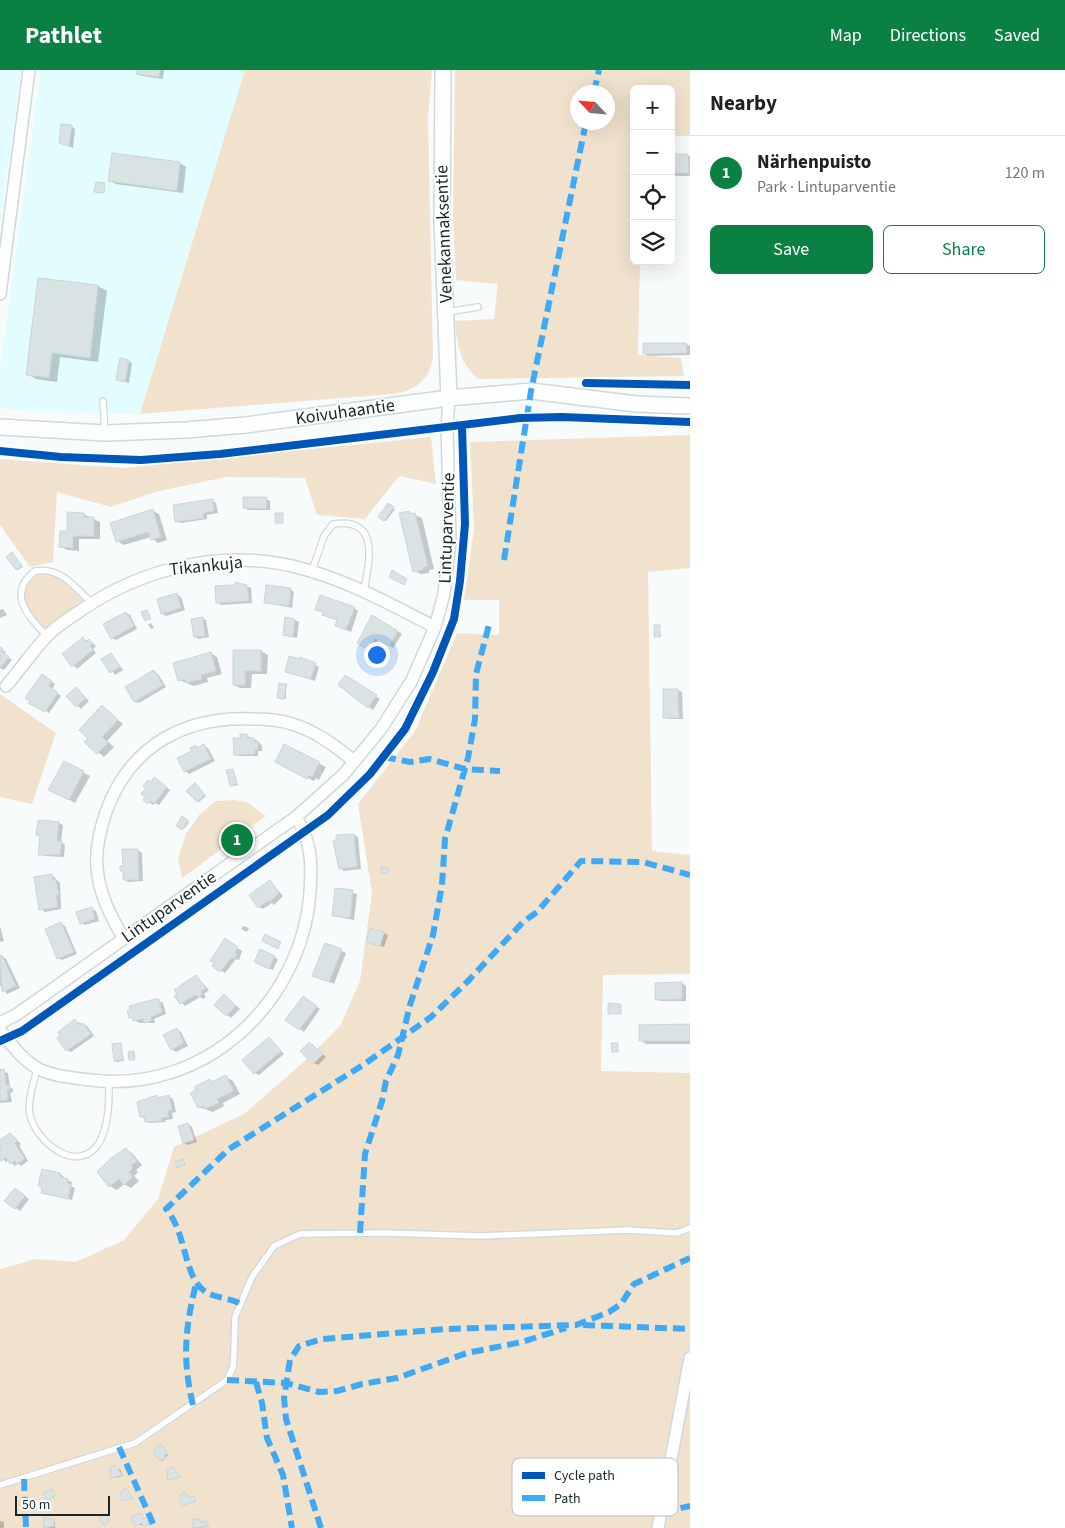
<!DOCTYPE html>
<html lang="en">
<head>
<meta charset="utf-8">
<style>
  :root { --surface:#fff; --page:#f2f2f2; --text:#202124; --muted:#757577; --line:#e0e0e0; --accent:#0b8043 }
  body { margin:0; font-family:"Source Sans 3",sans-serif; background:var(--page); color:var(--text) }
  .controls { position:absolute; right:15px; top:15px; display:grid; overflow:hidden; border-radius:8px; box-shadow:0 5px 20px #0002 }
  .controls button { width:45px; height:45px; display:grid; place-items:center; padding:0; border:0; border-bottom:1px solid var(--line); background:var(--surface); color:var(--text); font:25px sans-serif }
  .compass { position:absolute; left:570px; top:15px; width:45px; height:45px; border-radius:50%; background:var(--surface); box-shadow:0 5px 20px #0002; rotate:296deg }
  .scale { position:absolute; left:15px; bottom:12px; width:95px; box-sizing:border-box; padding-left:5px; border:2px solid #182829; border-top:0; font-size:14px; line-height:18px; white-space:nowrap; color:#182829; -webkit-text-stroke:4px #fff; paint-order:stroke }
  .you { position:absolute; left:376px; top:584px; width:18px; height:18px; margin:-12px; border:4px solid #fff; border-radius:50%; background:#1a73e8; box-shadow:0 0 0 8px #1a73e833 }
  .badge { display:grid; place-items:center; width:32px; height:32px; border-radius:50%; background:var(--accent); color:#fff; font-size:16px; font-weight:700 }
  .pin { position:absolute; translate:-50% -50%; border:2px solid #fff; box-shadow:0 1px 5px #0006 }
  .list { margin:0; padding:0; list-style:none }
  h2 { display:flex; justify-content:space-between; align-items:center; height:65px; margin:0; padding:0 20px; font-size:21px }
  h2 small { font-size:16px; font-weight:400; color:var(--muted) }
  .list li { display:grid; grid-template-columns:32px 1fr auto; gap:15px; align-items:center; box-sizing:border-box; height:75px; padding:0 20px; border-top:1px solid var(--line) }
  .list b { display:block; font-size:19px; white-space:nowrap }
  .list p { margin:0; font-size:16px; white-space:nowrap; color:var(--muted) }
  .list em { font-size:16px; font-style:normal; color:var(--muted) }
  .actions { display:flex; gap:10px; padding:15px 20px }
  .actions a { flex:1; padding:11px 0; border:1px solid var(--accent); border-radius:8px; text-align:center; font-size:18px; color:var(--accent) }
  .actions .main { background:var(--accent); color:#fff }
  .icon { flex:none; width:28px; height:28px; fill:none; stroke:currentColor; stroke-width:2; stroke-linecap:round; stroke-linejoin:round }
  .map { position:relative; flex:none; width:690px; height:1458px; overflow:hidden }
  header { display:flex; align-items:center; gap:30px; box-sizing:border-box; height:70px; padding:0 25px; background:var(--accent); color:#fff }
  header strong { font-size:24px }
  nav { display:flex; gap:28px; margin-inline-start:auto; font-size:18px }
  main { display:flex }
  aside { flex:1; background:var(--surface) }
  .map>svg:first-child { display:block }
  .built { fill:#e3fcfd }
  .green { fill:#f1e2ce; fill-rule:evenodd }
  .shadow { fill:#0003 }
  .building { fill:#d9e3e3; stroke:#ccd6d6 }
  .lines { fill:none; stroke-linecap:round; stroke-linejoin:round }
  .lane-casing { stroke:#ced9d9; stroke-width:8 }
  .street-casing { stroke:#ced9d9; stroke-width:14 }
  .secondary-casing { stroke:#ced9d9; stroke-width:18 }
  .lane { stroke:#fefefe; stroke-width:5.5 }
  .street { stroke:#fefefe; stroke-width:11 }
  .secondary { stroke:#fefefe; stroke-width:15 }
  .quiet { stroke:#3fa9f5; stroke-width:6; stroke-dasharray:12 6; stroke-linecap:butt }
  .cycleway-casing { stroke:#fff; stroke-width:11 }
  .cycleway { stroke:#0057b8; stroke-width:8 }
  .labels { text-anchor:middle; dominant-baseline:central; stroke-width:4; stroke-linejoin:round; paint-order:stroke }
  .street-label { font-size:18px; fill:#182829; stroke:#fff }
  .key { fill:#fff; stroke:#babebf; stroke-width:1 }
  .key-label { font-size:14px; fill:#182829 }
</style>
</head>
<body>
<header>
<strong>Pathlet</strong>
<nav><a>Map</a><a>Directions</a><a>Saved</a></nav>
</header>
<main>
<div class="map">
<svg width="690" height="1458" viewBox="0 0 690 1458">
  <rect width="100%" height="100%" fill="#f7fbfb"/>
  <path class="built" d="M0 0H21L0 153Z
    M41 0H245L140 344 6 340 0 336V300Z"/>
  <path class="green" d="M245 0H432L428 48 433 287C429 311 417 319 394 324L140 344Z
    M455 0H690V66H671V19H634V191H640L638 285 681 288 684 306 478 309C460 293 457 275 455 251L494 249 498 214 456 210 453 148ZM578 22H608V52H578Z
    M690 365V498L648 502 652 781 690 785V904L603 905 601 1001 690 1003V1458H0V1199L35 1189 76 1192 124 1170 158 1129 174 1077 244 1044 307 989 340 956 360 911 372 823 358 734 415 661 457 563 499 565V530H464L474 458 470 372Z
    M431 367 436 414 399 406 365 449 317 445 305 408 226 407 155 422 111 437 57 422 53 492 30 497 0 455V389L123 398Z
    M36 502H55L80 524 86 532 46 561C25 539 13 529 36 502Z
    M0 624 56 663 32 734 0 727Z
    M234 730 247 732 266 746 182 808 178 788 186 764 199 745 216 731Z"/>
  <path class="shadow" d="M138 0H164L163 9 142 6 137 4Z
    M71 56 75 59 73 78 60 73Z
    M113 84 180 93 186 97 183 123 116 114 110 111Z
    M671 85 690 86V106H671Z
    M39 209 98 216 107 221 98 292 60 287 57 312 36 309 27 304Z
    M686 274 690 276V285L648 286 644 283Z
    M128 291 132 293 129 313 117 309Z
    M266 429 270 431V440H248L244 437Z
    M212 430 216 433 218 443 207 445V449L181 453 177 451Z
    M388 434 395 439 386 451 380 446Z
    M153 441 159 444 167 470 158 473 151 467 124 475 117 471Z
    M409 442 422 448 434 499 429 500V503L421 504 414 501Z
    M83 444 100 452V469H79V481L67 480 60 476 68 463Z
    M12 483 23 497 18 500 7 487Z
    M247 516 251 518 252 533 221 535 217 532Z
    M290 519 294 522 292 538 265 532Z
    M177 525 181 527 185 540 166 546 162 544Z
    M354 538 358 541 351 562 337 556Z
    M3 539 7 545 0 548V540Z
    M126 543 130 545 137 559 116 570 112 568Z
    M373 547 402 564 393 578 379 569 372 581 359 573Z
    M202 548 206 550 209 567 199 569 195 567Z
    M295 550 299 552 297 568 284 565Z
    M151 553 154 558 151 559 148 554Z
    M659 556 661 567H657L655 566Z
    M83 569 93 573 96 576 93 579 96 583 77 599 64 584Z
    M0 579 6 582 4 584 12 590 4 600 0 598Z
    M234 581H261L268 585 267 604H252L251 618H240L234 615Z
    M211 583 217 587 222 604 207 608 208 612 194 616 179 610Z
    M111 584 123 600 115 605 103 589Z
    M315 595 319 597 315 611 286 601Z
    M154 602 158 604 166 617 139 633 134 631Z
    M345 607 380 629 373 640 340 615Z
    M46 608 55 614 52 619 61 626 49 643 40 637 39 639 35 636 27 628Z
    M286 615V629L279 628Z
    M76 619 89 631 81 639 68 626Z
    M664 620H678L682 622 683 649H669L665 647Z
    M102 637 123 654 107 671 114 677 104 687 86 672Z
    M247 666 258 671 262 676V681H258V686H239L235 684V669Z
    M204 676 208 678 215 691 189 704 185 701 193 681 192 678Z
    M284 676 326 697 319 710 316 708 314 711 276 691Z
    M64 692 90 706 75 733 50 719Z
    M233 700 238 715 233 716H231Z
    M155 709 170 720 159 735 155 733 153 735 145 729 148 718 145 716Z
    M196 716 206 726 199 732 198 731Z
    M183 748 189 752 184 759 178 756Z
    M39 752 59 753 63 755 61 772 65 775 64 787 44 786 40 784 42 767 37 765Z
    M354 765 358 767 361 799 344 801 340 798 335 772Z
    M138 780 142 783 143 811 128 812 124 809V802L121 800Z
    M52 805 60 813 61 839 45 842 41 839Z
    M270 811 283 826 274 835 272 833 263 839 259 837Z
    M336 819 357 824 354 850 333 846Z
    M92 839 96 841 99 851 85 855 81 853Z
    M61 854 65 856 77 884 62 890 58 888Z
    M0 856 4 871 0 872Z
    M243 856 249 858 247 862 241 859Z
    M384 863 388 865 384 877 371 873Z
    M225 870 242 881 239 890 236 889 225 903 214 896Z
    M326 874 346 883 334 914 318 907Z
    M2 886 6 889 20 918 7 924 0 915V887Z
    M274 887 278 889 273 900 259 894Z
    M196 906 209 920 204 924 206 927 203 929 200 927 185 936 176 926Z
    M682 913 686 916V931H661L656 929Z
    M225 926 240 939 231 948 216 935Z
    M307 930 320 939 304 962 287 950Z
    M159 931 163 933 166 944 154 949 155 953H139L130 947Z
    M75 951 87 956 94 966 71 982 67 980Z
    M690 956V974H646L640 970Z
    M177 960 181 962 188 976 176 982 172 979Z
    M269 969 284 984 259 1005 255 1003Z
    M310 973 326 987 318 995 314 993Z
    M121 975 124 991 117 992 115 991Z
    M0 1001 8 1003 10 1017 13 1019V1022L10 1023 12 1032 0 1033Z
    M226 1007 233 1011 240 1024 223 1033 224 1036 213 1042 199 1037 210 1010 214 1013Z
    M157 1027 160 1028 169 1027 173 1029 176 1042 172 1043 173 1049 165 1050 166 1052 150 1053 141 1046Z
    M188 1054 192 1057 197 1072 188 1075 184 1073Z
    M14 1067 21 1074 19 1075 28 1091 21 1096 18 1094 15 1096 9 1090 6 1092 0 1086V1071Z
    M126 1080 132 1083 142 1095 136 1100 138 1102 134 1106 139 1111 131 1118 124 1114 117 1120 110 1116 98 1102Z
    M60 1104 64 1107V1109L72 1112 71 1116 75 1118 72 1130 42 1123 43 1118 39 1116Z
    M19 1121 29 1129 20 1141 6 1131Z
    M161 1376 168 1385 162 1391 160 1390Z
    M117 1399H120L123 1406 114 1408 113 1407Z
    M141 1445 144 1450H148L150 1455H136Z
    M44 1449 55 1451V1458H45Z
    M0 1451 4 1452V1458H0Z
    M194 1451 206 1452 209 1457 195 1458Z"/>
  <path class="building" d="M137 0H160L159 7 136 4Z
    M61 54 72 55 69 76 59 73Z
    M112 83 180 92 177 121 108 111Z
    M671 84H688L689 103H671Z
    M96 112 105 113 104 123 94 122Z
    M38 208 98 215 90 288 52 283 49 308 26 305Z
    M643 273H686L687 283 643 284Z
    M120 288 129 290 125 312 116 310Z
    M243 427H267L266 439 243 438Z
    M213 429 214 441 203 443 204 448 175 452 173 435Z
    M388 433 394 437 384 451 378 447Z
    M153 439 161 467 151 470 148 462 116 472 110 453Z
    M409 441 410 444 415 443 428 496 423 497V500L413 502 399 443Z
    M67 442 84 443V447H94V466H73V478L59 477 60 461H67Z
    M275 443H283V453H275Z
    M12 482 22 496 16 500 6 487Z
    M392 500 407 509 404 515 389 507Z
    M235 512 247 515 249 531 216 533 215 516 235 515Z
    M266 515 291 518 289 536 264 533Z
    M177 523 181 538 161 544 157 529Z
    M320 525 355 537 346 560 335 556 337 550 322 545 323 542 315 540Z
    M147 540 151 549 145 551 141 542Z
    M126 542 134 556 111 569 103 554Z
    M372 545 398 561 389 576 375 568 368 580 357 573Z
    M203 547 205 566 194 567 191 549Z
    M285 547 295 549 293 567 283 565Z
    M654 555H660V567H654Z
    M83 567 86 572 89 569 93 574 90 576 93 580 72 597 62 584Z
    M0 577 3 579 1 581 9 587 0 598Z
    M233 580H261V601H245V615H233Z
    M211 582 216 601 201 605 202 609 186 613 185 609 178 611 173 593Z
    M111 583 120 597 110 603 101 589Z
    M289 586 300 589V587L316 593 311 609 285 602Z
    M154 600 163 615 134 632 125 617Z
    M42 604 52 611 49 616 58 623 45 642 28 633 30 631 25 628Z
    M345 605 377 625 368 638 338 615Z
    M279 613 287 614 284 629 277 628Z
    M76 617 86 628 76 637 66 626Z
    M663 619H678L679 648H663Z
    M102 635 118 650 102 667 108 673 97 684 84 672 88 669 79 660Z
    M240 664H247V668H254L255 672H258V680H255V684L234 685 233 668H240Z
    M204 674 211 689 184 702 177 688 192 681 190 678 196 675 197 678Z
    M284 674 320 692 312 707 309 706 307 709 275 692Z
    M64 691 84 701 69 730 48 720Z
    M233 699 237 714 230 716 226 700Z
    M154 707 167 717 154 734 150 731 148 734 143 730 145 727 141 724 146 718 143 716 148 710 151 712Z
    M195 713 205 725 197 732 186 721Z
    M182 746 188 750 182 760 176 756Z
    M42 750 59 752 57 771H62L60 785H38L40 766 36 765 38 751Z
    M354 764 357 797 339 799 333 771H336V765Z
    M122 779H138L139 810H123V801H120V796H123Z
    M381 797H388V803H381Z
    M52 804 53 810H56L59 825H56L58 837 39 840 34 807Z
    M270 810 279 823 269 833 268 831 258 838 249 825Z
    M335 818 353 820 350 848 332 846Z
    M92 837 95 849 80 854 76 842Z
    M61 852 74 882 57 889 45 859Z
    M370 858 384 862 380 876 366 872Z
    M265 864 281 872 278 879 262 871Z
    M225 868 238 877 235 883 238 884 234 889 232 887 220 902 212 896 214 893 210 891Z
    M325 873 342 879 329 912 312 906Z
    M260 879 275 886 269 899 254 892Z
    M2 885 16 916 2 922 0 886Z
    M196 905 206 918 201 921 203 924 198 927 196 925 180 934 174 926 177 924 174 920Z
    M682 912V929L655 930V913Z
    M224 924 236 936 226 946 214 935Z
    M303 926 317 936 299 960 285 950Z
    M155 929H159L162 942 151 947V951L144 953 143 949 133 951 132 947 129 948 127 941 130 940 129 936Z
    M608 933 621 934V944H608Z
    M75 949 79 955 83 953 91 964 66 981 57 968 60 966 58 962Z
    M690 954V971H639V955Z
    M177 958 184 973 171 980 163 965Z
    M269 967 281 981 254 1004 242 990Z
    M309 972 323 984 313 994 300 981Z
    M121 973 123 990 114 991 112 974Z
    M611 973H618V982H612Z
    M134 981 135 990H129L128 982Z
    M4 999 6 1015H9L10 1020 7 1021 8 1030 0 1031V1000Z
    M226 1005 234 1021 217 1029 219 1033 205 1039 203 1036 198 1038 190 1023 196 1020 194 1017 210 1009 212 1012Z
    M157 1025V1028L169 1025 172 1040 168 1041 169 1047 162 1048V1051L145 1052 144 1046 140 1047 137 1032Z
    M188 1053 194 1070 183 1073 178 1056Z
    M10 1063 18 1071 15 1073 25 1089 16 1094 15 1091 10 1094 6 1087 1 1091 0 1088V1070Z
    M126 1078 137 1091 131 1096 133 1098 129 1102 133 1107 124 1115 119 1109 109 1117 97 1102 111 1088Z
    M183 1089 185 1095 177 1098 175 1092Z
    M42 1099 60 1103V1107L68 1109 67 1113 71 1114 68 1129 41 1123 42 1117 38 1116Z
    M15 1118 25 1126 15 1139 4 1131Z
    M161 1374 168 1384 164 1385 166 1388 159 1391 154 1381 155 1378Z
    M115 1395 122 1405 111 1408 110 1398Z
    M173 1397 180 1407 168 1410 166 1400Z
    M126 1418 133 1428 122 1431 119 1425 122 1424 121 1421Z
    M52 1419 55 1426 47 1430 43 1423Z
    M185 1422 190 1428 194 1426 196 1431 182 1436 179 1425Z
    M106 1443 110 1451 103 1455 99 1447Z
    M141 1443 143 1449 147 1447 149 1454 143 1456 142 1453 135 1456 131 1447Z
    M43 1447 54 1449V1456L44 1458Z
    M198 1448 202 1453 206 1451 208 1456 193 1458 192 1450Z"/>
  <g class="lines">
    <defs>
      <path id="lane" d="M447 242 478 237
        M103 331 105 363
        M312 501 324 466 333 454C381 447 369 492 364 521
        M47 566C28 546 6 524 35 501 62 497 74 517 92 533
        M37 999C34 1013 27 1030 30 1045 36 1072 78 1106 99 1073 109 1056 109 1032 109 1012
        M0 1415 135 1373 227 1310 233 1297 234 1284 235 1247 252 1207 274 1176 300 1164 385 1163 481 1166 628 1160 677 1163 690 1158"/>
      <path id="street" d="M0 224 29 0
        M6 616C20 600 32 582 47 566 56 556 69 549 80 541 145 496 230 477 307 500 353 513 393 536 435 557
        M124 869C111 847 99 824 97 798 95 779 100 760 106 742 130 675 186 645 255 649 267 649 280 650 292 654 316 661 335 676 354 691
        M0 953 16 945 296 747 343 705 381 659 412 610 435 557 444 524 450 472 447 357 449 328
        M0 960C32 1002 39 1004 91 1010 204 1024 301 934 310 823 312 794 312 772 296 747
        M658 1458 690 1288"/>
      <path id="secondary" d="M443 0 442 152 449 328
        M0 357 105 363 186 360 246 355 449 328 531 321 636 334 690 336"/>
    </defs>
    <use href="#lane" class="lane-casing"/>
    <use href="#street" class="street-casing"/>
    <use href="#secondary" class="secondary-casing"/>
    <use href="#lane" class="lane"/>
    <use href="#street" class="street"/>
    <use href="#secondary" class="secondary"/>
    <path class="quiet" d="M594 22 599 0
      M504 490 531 321 586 52
      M384 687 410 692 429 689 465 699 500 701
      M360 1163 365 1084 382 1031 386 1011 398 985 410 935 433 865 442 815 445 769 468 688 475 649 476 604 490 551
      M239 1233C229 1228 216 1228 206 1222 183 1208 187 1162 166 1139L229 1079 363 995 431 947 469 910 523 852 537 842 581 791 643 792 690 805
      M583 1255 690 1259
      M227 1310 286 1313 319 1322 337 1321 362 1314 397 1308 467 1283 522 1272 566 1258
      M256 1312 262 1333 267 1368 283 1405 292 1458
      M193 1335C182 1290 185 1258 196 1214
      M119 1377 155 1458
      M24 1409 26 1458
      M663 1442 690 1436
      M321 1458 286 1349 284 1328 290 1290 299 1276 322 1269 446 1259 576 1255 609 1242 621 1234 634 1214 690 1188"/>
    <defs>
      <path id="cycleway" d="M586 313 690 315
        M0 381 61 387 141 390 220 384 520 348 562 347 690 352
        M0 971 22 961 328 745 370 704 405 659 433 602 454 549 460 511 465 454 462 356"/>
    </defs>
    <use href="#cycleway" class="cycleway-casing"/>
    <use href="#cycleway" class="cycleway"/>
  </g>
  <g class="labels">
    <g class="street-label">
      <text transform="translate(444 164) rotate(-92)">Venekannaksentie</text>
      <text transform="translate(345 342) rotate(-8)">Koivuhaantie</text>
      <text transform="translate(447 458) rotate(-88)">Lintuparventie</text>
      <text transform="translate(206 496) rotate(-6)">Tikankuja</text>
      <text transform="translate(169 837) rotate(-35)">Lintuparventie</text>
    </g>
  </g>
  <rect x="512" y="1388" width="166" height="58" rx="8" class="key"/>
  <rect x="522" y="1402" width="23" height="7" fill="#0057b8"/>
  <rect x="522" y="1425" width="23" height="6" fill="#3fa9f5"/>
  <g class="key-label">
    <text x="554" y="1410">Cycle path</text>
    <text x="554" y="1433">Path</text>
  </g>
</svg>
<div class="controls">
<button>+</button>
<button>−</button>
<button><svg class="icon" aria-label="locate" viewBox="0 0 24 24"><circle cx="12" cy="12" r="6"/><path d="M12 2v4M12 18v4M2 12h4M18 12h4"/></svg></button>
<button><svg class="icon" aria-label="layers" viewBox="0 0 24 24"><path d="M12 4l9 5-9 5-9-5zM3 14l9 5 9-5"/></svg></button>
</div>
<svg class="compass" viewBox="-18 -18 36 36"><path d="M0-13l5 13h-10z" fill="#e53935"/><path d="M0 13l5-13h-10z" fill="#757577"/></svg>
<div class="scale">50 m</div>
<div class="you"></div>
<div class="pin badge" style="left:237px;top:770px">1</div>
</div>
<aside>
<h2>Nearby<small></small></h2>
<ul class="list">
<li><span class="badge">1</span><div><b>Närhenpuisto</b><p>Park · Lintuparventie</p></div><em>120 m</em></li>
</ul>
<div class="actions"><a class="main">Save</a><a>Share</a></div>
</aside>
</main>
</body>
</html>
